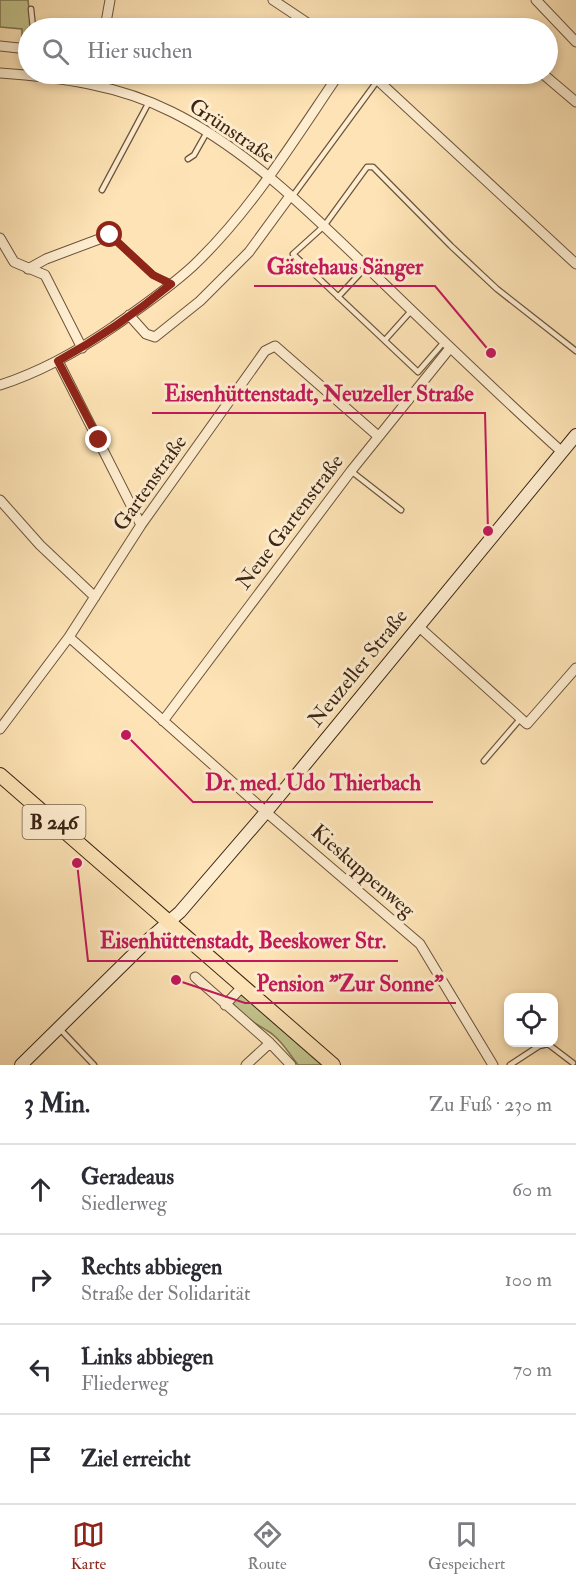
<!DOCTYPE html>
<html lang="de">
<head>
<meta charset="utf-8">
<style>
  :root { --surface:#fff; --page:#f7f7f7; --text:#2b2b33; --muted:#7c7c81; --line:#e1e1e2; --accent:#8f2418 }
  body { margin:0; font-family:"IM FELL Double Pica",serif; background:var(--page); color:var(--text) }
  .controls { position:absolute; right:18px; bottom:18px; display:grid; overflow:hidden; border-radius:12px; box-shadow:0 3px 9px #0003 }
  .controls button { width:54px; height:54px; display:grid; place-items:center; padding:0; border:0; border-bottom:2px solid var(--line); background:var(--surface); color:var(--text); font:30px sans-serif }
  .stop { position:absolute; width:18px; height:18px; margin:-14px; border:4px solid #8f2418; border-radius:50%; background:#fff }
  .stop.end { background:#8f2418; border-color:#fff; box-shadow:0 2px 6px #0008 }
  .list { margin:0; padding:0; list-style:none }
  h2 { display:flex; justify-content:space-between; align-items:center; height:78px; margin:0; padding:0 24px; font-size:26px }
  h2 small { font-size:20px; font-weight:400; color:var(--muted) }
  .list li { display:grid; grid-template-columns:39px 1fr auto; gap:18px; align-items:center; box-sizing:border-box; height:90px; padding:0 24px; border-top:2px solid var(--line) }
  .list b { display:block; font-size:22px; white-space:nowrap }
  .list p { margin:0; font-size:20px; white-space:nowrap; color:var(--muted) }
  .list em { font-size:20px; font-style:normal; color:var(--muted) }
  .icon { flex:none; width:33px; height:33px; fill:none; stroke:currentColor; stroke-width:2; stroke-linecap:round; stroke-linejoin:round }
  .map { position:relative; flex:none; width:576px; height:1065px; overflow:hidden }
  .search { position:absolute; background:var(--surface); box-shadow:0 3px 9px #0003; left:18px; right:18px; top:18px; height:66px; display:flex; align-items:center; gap:15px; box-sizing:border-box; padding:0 21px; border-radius:33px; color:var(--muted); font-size:22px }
  .sheet { height:438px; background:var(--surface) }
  nav { display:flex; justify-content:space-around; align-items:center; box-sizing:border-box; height:84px; border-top:2px solid var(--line); background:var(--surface); font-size:16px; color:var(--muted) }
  nav a { display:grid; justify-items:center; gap:3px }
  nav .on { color:var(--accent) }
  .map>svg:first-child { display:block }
  .green { fill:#c2c38c; stroke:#7e7450; stroke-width:1.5 }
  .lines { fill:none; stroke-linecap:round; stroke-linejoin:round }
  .lane-casing { stroke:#6c543d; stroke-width:7 }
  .street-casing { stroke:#6c543d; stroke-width:11 }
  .secondary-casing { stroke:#3b2515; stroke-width:14 }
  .primary-casing { stroke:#3b2515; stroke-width:16 }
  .lane { stroke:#feedcf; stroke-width:4.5 }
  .street { stroke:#feedcf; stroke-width:9 }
  .secondary { stroke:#feedcf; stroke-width:12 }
  .primary { stroke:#fde3b5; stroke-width:14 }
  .route { stroke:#8f2418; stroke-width:8 }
  .labels { text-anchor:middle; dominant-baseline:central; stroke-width:6; stroke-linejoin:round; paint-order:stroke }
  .shield { fill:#feedcf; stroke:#76614d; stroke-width:1.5 }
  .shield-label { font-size:20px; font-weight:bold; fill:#3b2515 }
  .street-label { font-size:21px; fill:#3b2515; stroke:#feedcf }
  .leader { fill:none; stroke:#c2185b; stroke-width:2 }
  .callout-dot { fill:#c2185b; stroke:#feedcf; stroke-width:2 }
  .callout-label { font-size:22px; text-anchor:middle; font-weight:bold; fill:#c2185b; stroke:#feedcf; stroke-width:6; stroke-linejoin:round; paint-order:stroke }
</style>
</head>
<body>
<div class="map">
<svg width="576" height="1065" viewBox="0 0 576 1065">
  <rect width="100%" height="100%" fill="#fde3b5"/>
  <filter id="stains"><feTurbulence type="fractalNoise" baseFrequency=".00333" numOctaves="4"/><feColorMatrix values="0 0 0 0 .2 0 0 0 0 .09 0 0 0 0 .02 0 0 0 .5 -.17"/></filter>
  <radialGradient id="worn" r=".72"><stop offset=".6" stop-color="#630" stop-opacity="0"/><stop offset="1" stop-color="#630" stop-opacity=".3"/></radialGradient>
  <path class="green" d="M0 0H28L31 28H28V44L22 43V29L0 27Z
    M239 995H242L322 1065H298C289 1053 279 1037 266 1030 254 1022 240 1016 232 1003Z"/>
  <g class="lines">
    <defs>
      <path id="lane" d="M31 9 33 28
        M188 159 194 155 207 132
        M102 190 149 102
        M292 197 378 80
        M110 235 153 275 171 283
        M338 297 366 267
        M385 340 411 311
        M444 342 418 372 293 254 324 226 367 167H373L451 246 497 289 576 351
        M351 471 401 510
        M484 761 521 718
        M60 1029 94 1065
        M510 1065 539 1046 548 1044 573 1063"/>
      <path id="street" d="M273 0 315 28
        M536 0 576 42
        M105 28 110 0
        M0 46 28 49
        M0 73C59 77 119 85 172 112 249 150 316 218 377 277 438 336 499 395 562 452
        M371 74 576 264
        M543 74 576 102
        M0 238 14 262 45 275 82 348
        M28 269 46 259 110 235
        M129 315 146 334 155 337 200 301 249 252 290 196
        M58 361 141 525
        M0 385C41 372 78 351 113 327 140 308 168 289 193 266 251 211 294 140 339 74
        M0 500 40 545 95 597
        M418 626 527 724 576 668
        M69 637 266 812 420 944 493 1065
        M163 721 351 471 450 348
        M0 729 69 637 141 525 265 351 275 346 378 436
        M195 977 270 1043 291 1065
        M225 1005 242 987
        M246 1065 270 1043"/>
      <path id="secondary" d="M21 1065 149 939 180 912 266 812 576 435"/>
      <path id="primary" d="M0 775 333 1065"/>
    </defs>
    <use href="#lane" class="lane-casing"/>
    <use href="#street" class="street-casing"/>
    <use href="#secondary" class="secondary-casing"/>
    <use href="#primary" class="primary-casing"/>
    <use href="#lane" class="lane"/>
    <use href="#street" class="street"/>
    <use href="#secondary" class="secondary"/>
    <use href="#primary" class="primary"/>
  </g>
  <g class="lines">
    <path class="route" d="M99 440 58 361C98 339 136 313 171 284L153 275 110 235"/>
  </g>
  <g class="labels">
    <rect class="shield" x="22.5" y="805" width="63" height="34" rx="4.5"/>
    <g class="shield-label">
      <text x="54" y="822">B 246</text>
    </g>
    <g class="street-label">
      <text transform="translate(232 131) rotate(34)">Grünstraße</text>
      <text transform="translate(150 483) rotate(-55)">Gartenstraße</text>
      <text transform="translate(290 522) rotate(-53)">Neue Gartenstraße</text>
      <text transform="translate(358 668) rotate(-51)">Neuzeller Straße</text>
      <text transform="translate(363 871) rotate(41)">Kieskuppenweg</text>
    </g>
  </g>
  <path class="leader" d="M491 353L435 286H254M488 531L485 413H152M126 735L193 802H433M77 863L88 961H398M176 980L245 1003H456"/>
  <g class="callout-dot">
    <circle cx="491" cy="353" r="6"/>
    <circle cx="488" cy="531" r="6"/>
    <circle cx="126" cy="735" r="6"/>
    <circle cx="77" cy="863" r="6"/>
    <circle cx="176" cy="980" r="6"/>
  </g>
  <g class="callout-label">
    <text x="345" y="274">Gästehaus Sänger</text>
    <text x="319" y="401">Eisenhüttenstadt, Neuzeller Straße</text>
    <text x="313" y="790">Dr. med. Udo Thierbach</text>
    <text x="243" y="948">Eisenhüttenstadt, Beeskower Str.</text>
    <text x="350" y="991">Pension "Zur Sonne"</text>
  </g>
  <rect width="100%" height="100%" filter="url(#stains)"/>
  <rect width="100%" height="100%" fill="url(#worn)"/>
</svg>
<div class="controls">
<button><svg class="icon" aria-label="locate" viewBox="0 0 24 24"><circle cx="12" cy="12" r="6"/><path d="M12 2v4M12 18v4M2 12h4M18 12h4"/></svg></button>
</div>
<div class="stop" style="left:110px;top:235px"></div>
<div class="stop end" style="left:99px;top:440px"></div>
<div class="search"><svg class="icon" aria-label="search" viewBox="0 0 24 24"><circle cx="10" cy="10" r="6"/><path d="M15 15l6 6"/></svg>Hier suchen</div>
</div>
<section class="sheet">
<h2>3 Min.<small>Zu Fuß · 230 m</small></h2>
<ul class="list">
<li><svg class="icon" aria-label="ahead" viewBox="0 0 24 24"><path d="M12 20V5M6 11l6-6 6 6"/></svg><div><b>Geradeaus</b><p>Siedlerweg</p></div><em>60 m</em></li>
<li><svg class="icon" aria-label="right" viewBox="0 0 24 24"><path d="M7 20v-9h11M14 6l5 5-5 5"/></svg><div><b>Rechts abbiegen</b><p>Straße der Solidarität</p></div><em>100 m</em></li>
<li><svg class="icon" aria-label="left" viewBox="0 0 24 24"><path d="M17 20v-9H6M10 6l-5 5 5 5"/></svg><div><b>Links abbiegen</b><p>Fliederweg</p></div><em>70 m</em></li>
<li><svg class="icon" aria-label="arrive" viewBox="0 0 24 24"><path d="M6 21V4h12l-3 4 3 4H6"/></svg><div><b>Ziel erreicht</b></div></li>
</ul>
</section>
<nav>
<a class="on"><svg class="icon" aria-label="map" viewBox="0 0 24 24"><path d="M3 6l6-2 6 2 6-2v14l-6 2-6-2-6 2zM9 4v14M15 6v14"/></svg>Karte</a>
<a><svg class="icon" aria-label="directions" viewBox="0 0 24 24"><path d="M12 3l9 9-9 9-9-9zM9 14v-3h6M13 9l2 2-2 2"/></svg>Route</a>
<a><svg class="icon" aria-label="saved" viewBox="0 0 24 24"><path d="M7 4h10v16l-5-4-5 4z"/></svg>Gespeichert</a>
</nav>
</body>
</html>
